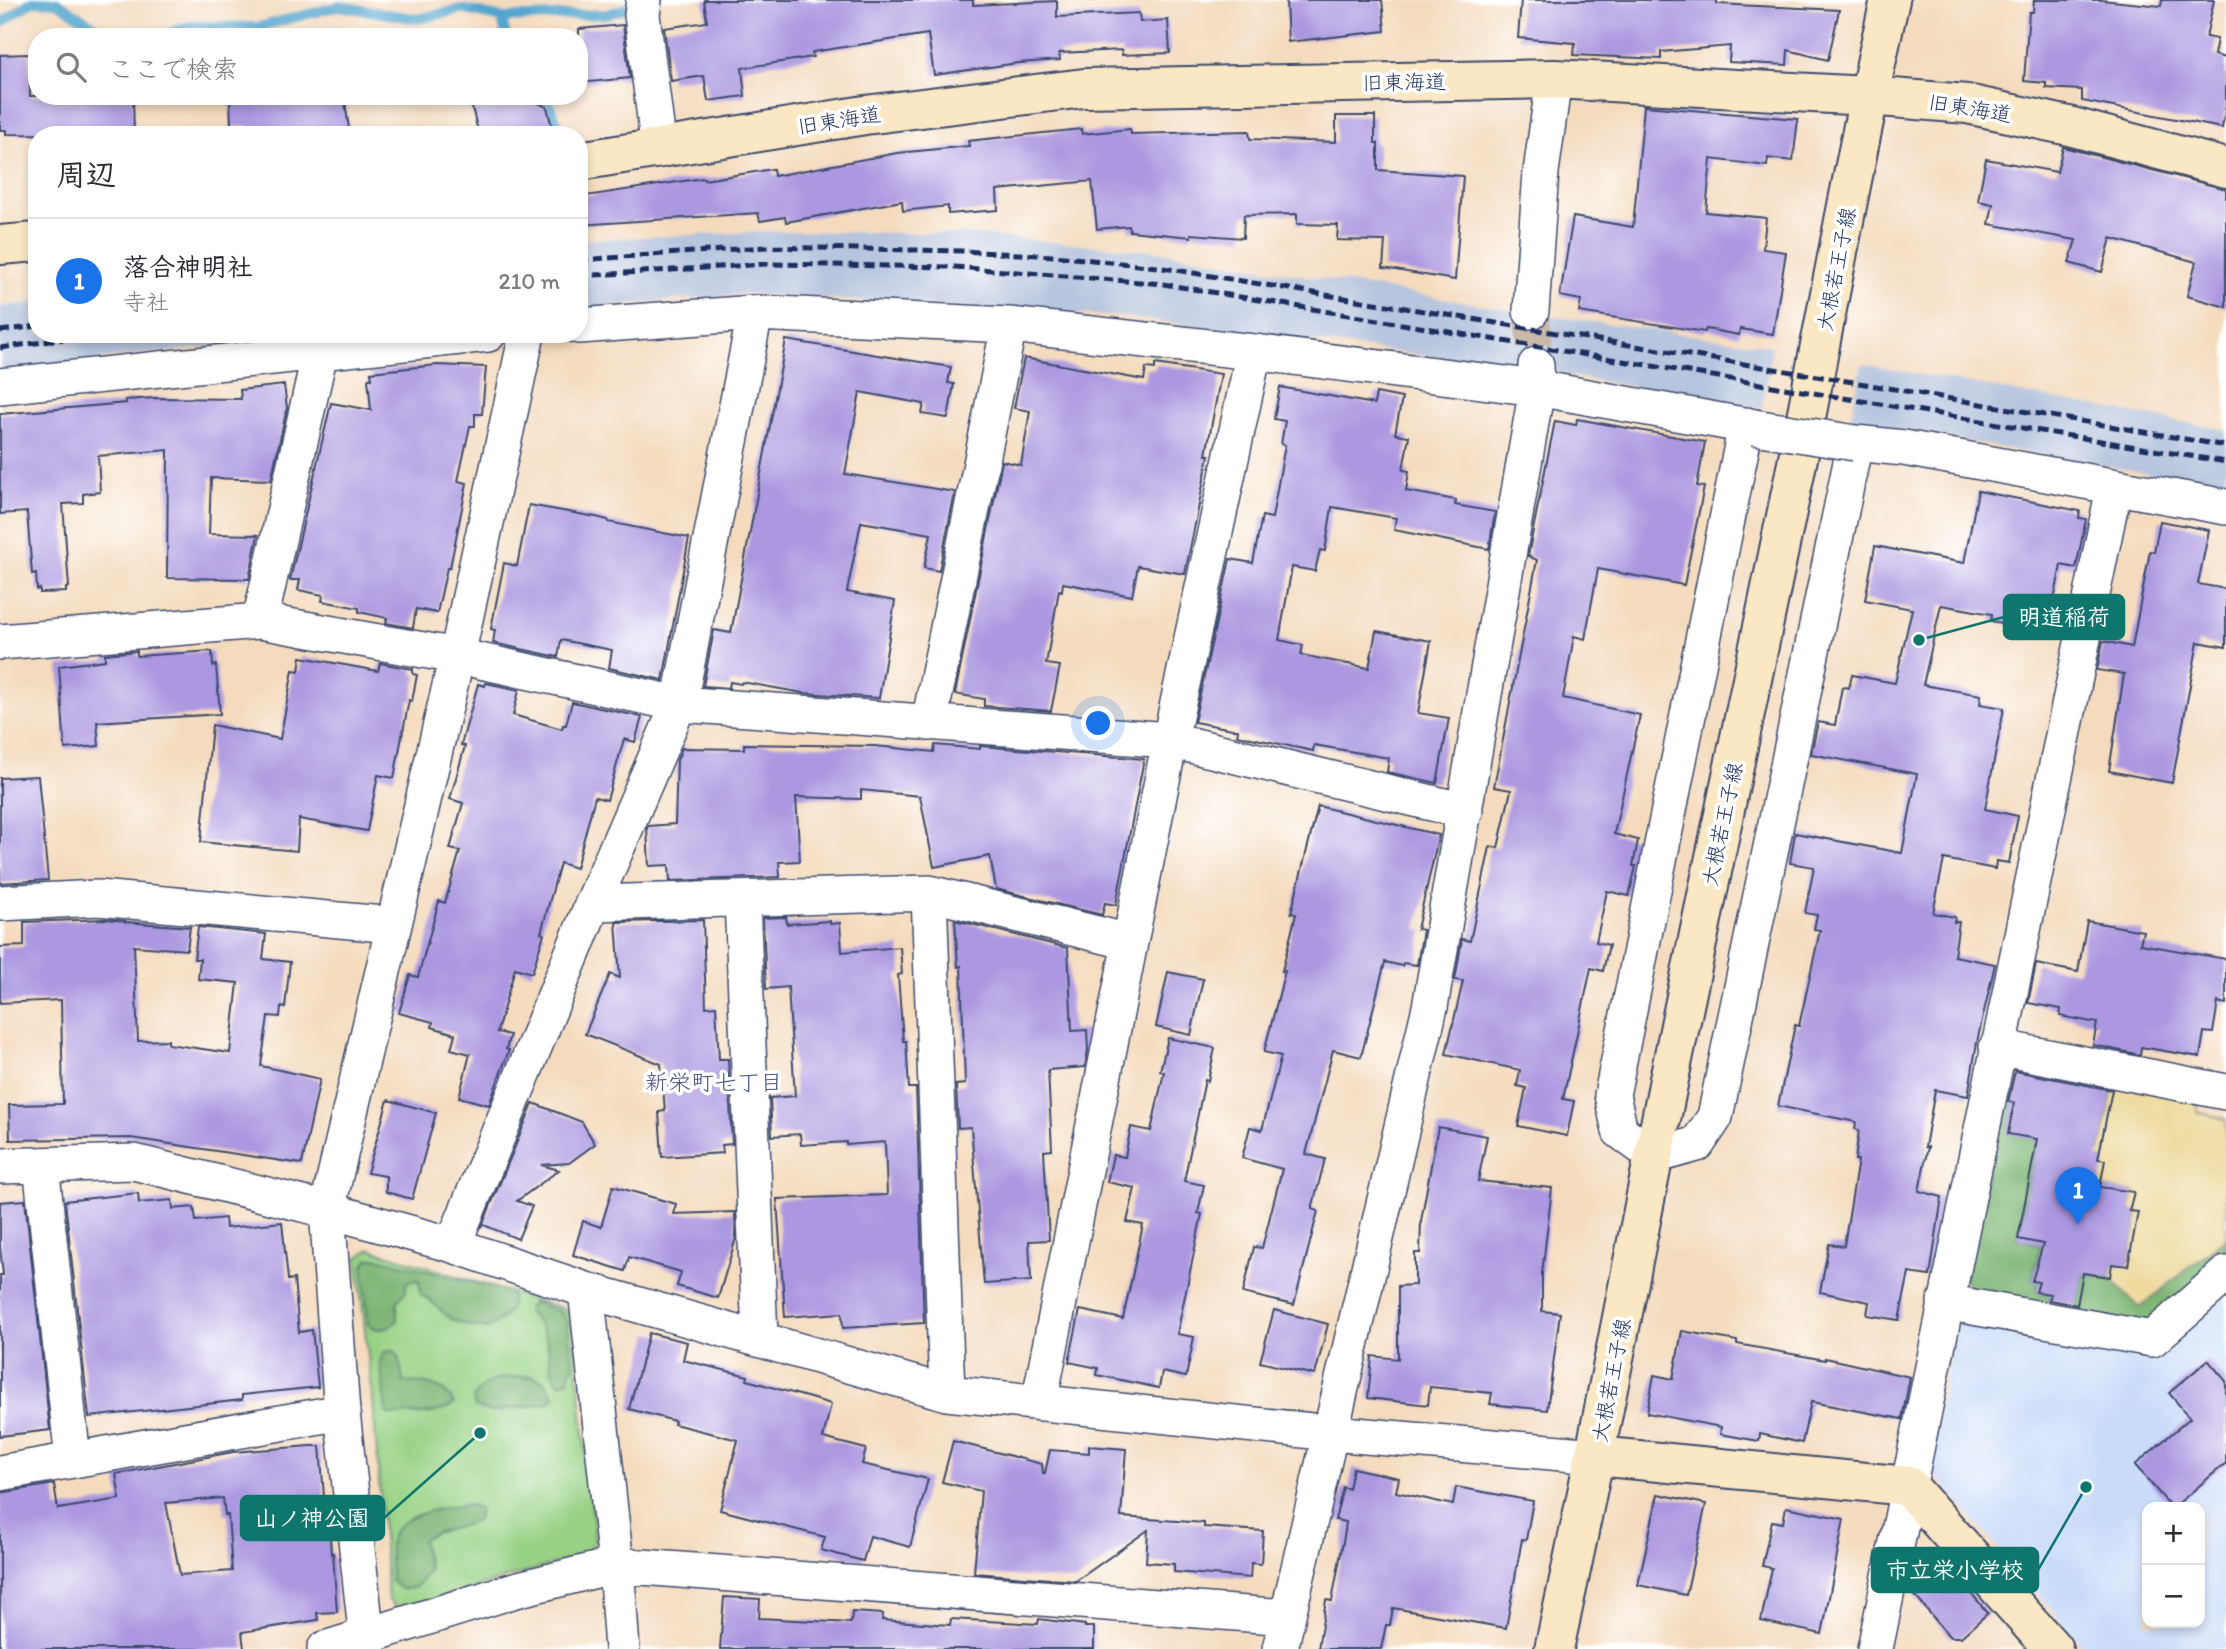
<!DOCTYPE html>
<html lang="ja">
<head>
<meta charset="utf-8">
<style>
  :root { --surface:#fff; --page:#f7f7f7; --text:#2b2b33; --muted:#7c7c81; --line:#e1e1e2; --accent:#1a73e8 }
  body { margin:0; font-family:Itim,"Klee One",sans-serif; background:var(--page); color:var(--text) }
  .controls { position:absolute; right:21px; bottom:21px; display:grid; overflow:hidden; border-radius:14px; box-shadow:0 4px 10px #0003 }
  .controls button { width:63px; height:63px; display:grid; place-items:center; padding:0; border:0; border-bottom:2px solid var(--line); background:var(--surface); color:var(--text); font:35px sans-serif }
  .you { position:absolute; left:1099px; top:724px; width:24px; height:24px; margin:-18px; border:5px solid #fff; border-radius:50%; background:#1a73e8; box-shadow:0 0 0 10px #1a73e833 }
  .badge { display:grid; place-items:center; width:46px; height:46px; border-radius:50%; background:var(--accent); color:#fff; font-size:23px; font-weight:700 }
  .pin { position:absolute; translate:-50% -58px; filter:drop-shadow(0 2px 4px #0008) }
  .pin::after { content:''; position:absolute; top:37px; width:24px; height:21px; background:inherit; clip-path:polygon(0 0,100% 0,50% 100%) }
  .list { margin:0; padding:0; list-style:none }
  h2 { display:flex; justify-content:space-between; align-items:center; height:91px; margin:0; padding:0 28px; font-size:30px }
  h2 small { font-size:23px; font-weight:400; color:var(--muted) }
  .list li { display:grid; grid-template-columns:46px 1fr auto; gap:21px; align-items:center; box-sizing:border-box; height:126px; padding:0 28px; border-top:2px solid var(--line) }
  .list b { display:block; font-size:26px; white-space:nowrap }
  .list p { margin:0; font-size:23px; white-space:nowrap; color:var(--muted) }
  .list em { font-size:23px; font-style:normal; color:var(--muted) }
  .icon { flex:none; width:38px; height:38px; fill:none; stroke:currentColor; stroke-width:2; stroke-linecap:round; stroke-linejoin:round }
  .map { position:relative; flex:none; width:2226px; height:1649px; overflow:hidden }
  .search { position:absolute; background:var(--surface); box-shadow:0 4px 10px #0003; left:28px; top:28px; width:560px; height:77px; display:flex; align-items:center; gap:18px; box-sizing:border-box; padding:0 24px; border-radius:28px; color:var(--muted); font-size:26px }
  .panel { position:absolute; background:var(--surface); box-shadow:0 4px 10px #0003; left:28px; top:126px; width:560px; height:217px; border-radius:28px }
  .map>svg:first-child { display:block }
  .built { fill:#cadcf9; fill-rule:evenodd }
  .industrial { fill:#b7c5de }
  .green { fill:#98d285; stroke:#5a8072; stroke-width:2 }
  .forest { fill:#7ab472; stroke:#4a7268; stroke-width:2 }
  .sand { fill:#eeda9e; stroke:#84847e; stroke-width:2 }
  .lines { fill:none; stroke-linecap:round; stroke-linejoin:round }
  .stream { stroke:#52a5cd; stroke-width:10 }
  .building { fill:#ab98e0; fill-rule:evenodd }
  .street-tunnel { stroke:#c9b9ab; stroke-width:35; stroke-dasharray:35 18; stroke-linecap:butt }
  .street-casing { stroke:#3c496c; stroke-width:38 }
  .secondary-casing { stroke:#3c496c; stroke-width:42 }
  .street { stroke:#fff; stroke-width:35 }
  .secondary { stroke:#fae7c3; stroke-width:38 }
  .rail { stroke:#1b2f5e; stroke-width:5; stroke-dasharray:10 5; stroke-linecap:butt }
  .street-bridge-casing { stroke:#3c496c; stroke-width:38; stroke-linecap:butt }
  .street-bridge { stroke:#fff; stroke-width:35 }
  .labels { text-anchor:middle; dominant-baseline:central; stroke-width:7; stroke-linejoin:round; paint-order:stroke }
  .street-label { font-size:21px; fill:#1b2f5e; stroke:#fff }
  .neighbourhood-label { font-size:23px; fill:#4d548c; stroke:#fff }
  .leader { fill:none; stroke:#0f766e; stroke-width:2.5 }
  .callout-dot { fill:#0f766e; stroke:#fff; stroke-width:2.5 }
  .callout { fill:#0f766e; stroke:#0f766e; stroke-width:2.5 }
  .callout-label { font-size:23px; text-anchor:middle; font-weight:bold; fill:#fff }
</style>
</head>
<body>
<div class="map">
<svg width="2226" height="1649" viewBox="0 0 2226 1649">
  <rect width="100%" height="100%" fill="#fff"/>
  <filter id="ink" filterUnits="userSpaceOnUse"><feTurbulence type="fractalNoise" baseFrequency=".0143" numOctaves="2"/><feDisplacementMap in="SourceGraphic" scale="14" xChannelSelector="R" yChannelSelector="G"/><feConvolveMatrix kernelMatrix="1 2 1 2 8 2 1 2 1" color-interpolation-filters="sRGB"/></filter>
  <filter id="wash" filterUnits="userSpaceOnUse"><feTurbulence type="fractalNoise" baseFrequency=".00686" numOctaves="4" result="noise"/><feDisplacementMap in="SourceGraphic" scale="28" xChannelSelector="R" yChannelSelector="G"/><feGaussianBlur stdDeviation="1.57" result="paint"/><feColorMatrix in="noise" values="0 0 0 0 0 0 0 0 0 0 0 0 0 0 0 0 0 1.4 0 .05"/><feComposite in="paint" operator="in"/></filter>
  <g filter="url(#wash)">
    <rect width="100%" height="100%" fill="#f4dbbe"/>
    <path class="built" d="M2226 1296V1649H2086L1928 1467 1955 1328 1967 1321 2150 1361ZM2147 1507H2200V1623H2147Z"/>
    <path class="industrial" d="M780 231 966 234 1156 251 1543 315 1772 346 1762 409 1558 374 1551 360 1521 355 1520 363 1512 367 1125 317 747 294 579 308V240Z
      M37 302V334H321L0 371V307Z
      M1862 364 2226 430V487L1850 421Z"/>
    <path class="green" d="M370 1249 564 1309 572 1317 595 1541 585 1555 398 1610 388 1599 373 1401 357 1258Z"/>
    <path class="forest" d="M2021 1064 2009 1133 2037 1139 2018 1239 2041 1244 2032 1280 2039 1282 2036 1292 2051 1294 2047 1306 1972 1290 1964 1279 2009 1072Z
      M2226 1238V1256L2143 1326 2075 1311 2083 1273 2110 1277 2139 1308Z
      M377 1258 510 1292C516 1311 502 1320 487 1329 475 1327 463 1325 453 1320 441 1313 434 1301 421 1295L419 1280 409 1281 406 1284V1291L397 1302V1321C388 1329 378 1333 368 1324L363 1267 368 1259Z
      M533 1302 561 1312 567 1321 573 1366 568 1380 560 1384C548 1373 551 1355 546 1340 543 1327 535 1321 527 1311Z
      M393 1350 399 1356 403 1382C422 1382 446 1384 454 1404 436 1417 412 1414 391 1415L386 1412 380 1361 384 1352Z
      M531 1376 543 1380 555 1397 547 1403 491 1412 475 1407 473 1399C486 1374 507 1378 531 1376Z
      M472 1505 479 1510 477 1520C460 1530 437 1528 422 1540L429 1570 417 1586 402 1590 391 1581C391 1569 389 1554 390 1542 394 1513 449 1506 472 1505Z"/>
    <path class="sand" d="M2114 1084 2199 1101 2197 1112 2226 1119V1238L2139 1308 2110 1277 2112 1264 2128 1265 2138 1212 2129 1211 2134 1192 2030 1179 2105 1160 2035 1148 2037 1139 2100 1152Z"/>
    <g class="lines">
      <path class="stream" d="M502 18 506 37
        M0 24 32 1 57 2 111 37
        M156 37 190 26 258 27 339 6 418 19 462 9 502 18 607 14 638 5
        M543 96 547 99 560 130"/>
    </g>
    <g id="blocks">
      <path class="building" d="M704 0H973V5L1057 1V17L1139 13 1140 22 1168 20 1170 53 1122 55V50L1059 53 1060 60 1018 63 934 75 928 34 812 52 813 57 742 68 745 96 708 101 704 76 671 81 664 28 707 22Z
        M1286 0H1382L1385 31 1288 42Z
        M1521 0H1717V4L1839 10 1828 60 1788 50 1787 65 1729 62 1730 46 1661 52V59L1574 55 1575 43 1518 38Z
        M2034 0H2101L2161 6 2162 0H2214L2206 37 2217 39 2214 55 2226 58V106L2222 128 2082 101V90L2046 88V83L2024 81 2029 12H2033Z
        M623 25 630 78 579 83V29Z
        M29 54 30 96H133L134 135 6 134V130H0V55Z
        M230 96H344L350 135H250L249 126 231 127Z
        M469 96H524L547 107 554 135H479Z
        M1644 106 1798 119 1793 161 1768 158 1767 166 1711 159 1706 212 1766 218 1763 249 1786 252 1773 334 1740 329 1739 335 1706 329 1705 332 1579 312 1581 300 1560 296 1573 217 1633 227Z
        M1336 116H1375V143H1378V170L1463 176 1455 280 1383 268 1385 241 1337 240 1338 225 1297 224V214L1244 215 1243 238 1191 234V237L1130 231 1129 226 1097 229 1092 181 997 190 998 210 948 214V206L903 211 902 201 786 222 785 217 760 221 758 213 579 225V197L704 178V180L773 169 774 176 897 153 969 146 968 141 1081 129 1082 134 1130 129 1131 134 1249 131 1250 139 1336 142Z
        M2063 147 2226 189V307L2187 296 2196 262 2111 238 2102 272 2069 263 2076 240 1989 224 1993 204 1978 201 1986 159 2057 172Z
        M786 340 951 367 948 383 954 384 948 418 922 414 924 404 860 392 845 474 955 492 939 571 924 568 931 534 861 522 847 592 895 601 879 698 803 693 742 682 741 684 730 682 729 688 703 686 714 630 731 633Z
        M1024 358 1144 380 1146 368 1155 369V364L1221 374 1206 455H1209L1185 574 1138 566 1132 596 1063 583 1062 591 1059 590 1046 664 1060 666 1051 711 984 706V699L955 694 1002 461 1021 465 1030 411 1014 408Z
        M437 365 486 367 482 414H475V426H470L458 481 467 483 450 568H447L437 613 416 609 413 628 386 623 387 618 359 612V608L322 601 323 595 298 590 300 580H290L331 403 371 410 368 379H372L371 372Z
        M284 385 287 408 271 480 211 478 209 534 258 535 249 579 167 578 168 450 98 456 100 492 83 494V503L63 504 69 587 66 588V592L40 593V589L37 590 36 573 32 574 27 512 0 514V414L126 403 125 400 154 398 241 399 240 390Z
        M1280 387 1374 404 1376 393 1402 398 1395 434 1409 436 1403 470 1409 471 1406 491 1456 500 1455 505 1495 512 1489 549 1394 530 1396 518 1332 507 1325 551 1320 550 1315 571 1292 567 1279 640 1303 645 1301 655 1369 668 1376 631 1431 641 1418 713 1449 718 1437 783 1387 772 1389 758 1314 745 1313 751 1237 735 1238 730 1194 722 1230 559 1253 563 1262 516 1272 518 1285 445 1281 444 1285 421 1274 419Z
        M1577 419 1705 442 1697 486 1704 487 1684 585 1598 569 1585 639 1574 636 1563 698 1640 715 1614 834 1638 840 1633 866H1636L1629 896 1607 891 1596 942 1609 945 1603 971 1591 968 1563 1099 1574 1101 1567 1136 1518 1126 1526 1088 1517 1086 1520 1070 1446 1054 1463 981 1455 980 1462 939 1470 941 1490 847 1498 848 1511 790 1494 787 1537 560 1528 556 1535 520 1555 421 1576 425Z
        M1978 491 2080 511 2079 518 2086 519 2076 568 2061 565 2049 627H2047L2046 631 1991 621 1992 614 1941 605 1923 685 1981 695 1980 704 2004 708 1985 809 2018 816 2009 863 1996 861 1995 869 1944 859 1933 913 1955 917 1954 922H1959L1954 956 1995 964 1977 1042 1968 1096 1935 1090 1925 1147H1928L1919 1191 1942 1197 1930 1276 1909 1273 1899 1320 1867 1315 1869 1302 1820 1292 1829 1244 1844 1246 1858 1160H1855L1859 1130 1855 1129 1856 1122 1778 1106 1795 1025 1799 1026 1820 930 1814 929 1817 915 1805 913 1814 867 1790 863 1795 833 1902 853 1917 774 1811 754 1818 722 1835 725 1842 687 1849 688 1852 675 1895 683 1912 609 1865 600 1875 546 1964 563Z
        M529 505 596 517 608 520V522L689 538 663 680 609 668 612 650 561 640 558 657 493 643 495 630 491 629 504 563 517 566Z
        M2160 521 2209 530 2198 584 2226 589V647L2198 642 2172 783 2109 771 2124 674 2097 670 2103 641 2132 647 2150 551 2154 552Z
        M137 651V656L212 651 213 666 216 665 220 714 97 722 99 746 65 749 59 666 105 660V654Z
        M301 657 378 671 380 663 413 669V674L417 675 412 701 409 700 394 778 378 775 367 831 299 819 297 851 201 842 212 725 280 739 293 670 299 671Z
        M486 683 519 690 513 715 562 729 563 725H566L572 702 642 717 635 742 624 739 607 800 595 797 576 868 560 863 541 933 544 934 532 973 515 968 497 1032 510 1035 506 1049 509 1050 489 1105 459 1097 470 1054 451 1049 455 1034 432 1027 433 1022 399 1013 410 975 418 977 439 901 445 903 460 851 450 849 463 803 450 799 465 746 461 745 478 684 485 686Z
        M744 744 875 746 934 752 935 745 980 749V746L1144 759 1116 905 1105 903 1102 915 996 889 990 856 934 867 920 796 861 790V799L796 797 800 861 779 862 780 877 670 881 669 865 649 866 647 828 648 826 675 824 677 760 682 748 744 749Z
        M38 776 48 880 0 883V778Z
        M1318 806 1439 835 1417 929 1423 930 1417 965 1403 963 1402 966 1385 962 1361 1057 1333 1050 1306 1154 1325 1159 1312 1209 1318 1211 1294 1305 1243 1293 1254 1247 1262 1248 1282 1169 1242 1158 1250 1127 1262 1130 1281 1056 1264 1052 1285 971H1282L1296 914 1291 913Z
        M786 917 787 924 830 921V924L840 923 842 952 900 947 902 974 898 975 903 1041H906L909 1088H916L924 1323 843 1328 842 1313 785 1317 777 1199 887 1195 885 1142 846 1145V1142L801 1145 800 1134 772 1136 770 1098 795 1096 788 987 766 989 763 918Z
        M106 919 125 921V922L190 927 187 950 134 946 138 1041 168 1040V1044L230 1053 238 983 198 979 200 959H194L198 927 266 934 263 959 290 962 285 1008 281 1007 280 1017 268 1016 261 1066 320 1079 302 1164 131 1138 10 1140 9 1105 63 1104 61 1000 0 1003V947L24 946V922Z
        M703 920 706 1007 716 1006 719 1059H728L732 1144 722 1145 723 1153 662 1157 659 1112 665 1111 661 1064 585 1034 610 974 620 978 616 922Z
        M955 920 1068 948 1072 1031 1087 1030 1088 1050 1085 1067 1048 1070 1052 1150 1044 1151 1049 1240 1029 1241 1031 1281 984 1284 971 1127 958 1128 956 1085 965 1084 961 966 958 967Z
        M2087 921 2143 931 2140 944 2226 959V1004L2218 1002 2213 1033 2204 1032 2200 1057 2141 1047 2140 1055 2093 1045 2097 1023 2060 1016 2061 1009 2028 1003 2036 964 2078 972Z
        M1168 972 1203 979 1191 1035 1156 1027Z
        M1168 1038 1215 1048 1208 1081 1205 1080 1184 1181 1204 1185 1198 1213 1202 1214 1177 1334 1194 1337 1186 1377 1162 1372 1159 1388 1097 1375 1098 1368 1069 1362 1080 1310 1123 1319 1143 1225 1127 1222 1135 1188 1107 1182 1113 1155 1125 1157 1131 1127 1151 1131 1164 1072 1160 1071Z
        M2015 1071 2112 1090 2098 1159 2105 1160 2100 1187 2134 1192 2129 1211 2138 1212 2128 1266 2112 1264 2110 1277 2083 1273 2077 1305 2049 1300 2051 1294 2036 1292 2039 1282 2032 1281 2043 1244 2018 1239 2037 1139 2008 1134 2014 1103 2008 1102Z
        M388 1100 436 1113 412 1199 386 1192V1176L367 1173Z
        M533 1103 582 1122 595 1144 569 1163 541 1165 559 1170 517 1201 532 1206 518 1239 484 1225 482 1226Z
        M1438 1127 1487 1136 1478 1181 1552 1188 1542 1274V1311L1560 1313 1547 1410 1490 1404 1492 1393 1430 1387 1428 1405 1368 1398 1372 1356 1398 1359V1286L1415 1285V1253H1420L1421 1221Z
        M613 1186 676 1204 673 1214 735 1212 736 1238 718 1298 677 1286 681 1272 629 1257 625 1271 573 1255 583 1221 601 1227Z
        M138 1193 139 1203 172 1200 173 1209 194 1207 196 1221 225 1218 226 1228 282 1222 288 1280 294 1279 299 1332 312 1330 318 1387 242 1395V1400L89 1417 65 1201Z
        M25 1200 50 1430 0 1436V1275H3L0 1247V1202Z
        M1274 1310 1328 1324 1315 1375 1260 1362Z
        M1682 1331 1737 1341V1344L1825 1360V1358L1910 1377 1902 1419 1811 1402 1802 1443 1760 1434 1759 1441 1720 1434 1721 1427 1647 1413 1654 1375 1673 1379Z
        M649 1333 687 1342 683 1360 748 1376 747 1380 831 1404 823 1438 866 1449 862 1464 928 1479 910 1547 870 1536 863 1561 821 1550 825 1537 720 1510 738 1440 674 1424 675 1421 629 1409Z
        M2208 1360 2226 1381V1463L2174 1507H2171L2135 1465 2190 1418 2169 1393Z
        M953 1441 1042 1464 1043 1473H1045L1050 1450 1089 1453V1446L1126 1449 1121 1517 1204 1523V1527L1263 1531 1261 1564 1251 1563 1250 1578 1174 1572V1564L1146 1562 1148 1530 1076 1581 974 1573 981 1491 942 1482Z
        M310 1446H320L326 1521 329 1520 331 1554 333 1553 337 1612 317 1613 318 1620 242 1632 244 1649H0V1493L54 1484 58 1509 120 1499 116 1474 233 1452ZM223 1498 225 1515H228L232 1571 180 1575 166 1503Z
        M1353 1468 1399 1478 1396 1492 1453 1505 1456 1487 1533 1501 1526 1540 1522 1539 1506 1628 1393 1608 1390 1625H1386L1381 1649H1318L1326 1600 1332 1601 1345 1531 1346 1522 1335 1520 1343 1487 1349 1489Z
        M1658 1494 1706 1504 1686 1595 1638 1585Z
        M1786 1507 1844 1519 1822 1634 1761 1621 1772 1568 1762 1566 1772 1521 1783 1523Z
        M1944 1561 1988 1613 1961 1637H1950L1910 1590Z
        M724 1597 760 1599 759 1618 851 1623 852 1612 883 1614 882 1620 950 1625 951 1619 1038 1624 1039 1619 1085 1625V1627H1094V1649H720Z"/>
    </g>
  </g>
  <g filter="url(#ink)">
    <use href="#blocks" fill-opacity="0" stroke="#3c496c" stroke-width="2"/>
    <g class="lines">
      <path class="street-tunnel" d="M1531 311 1536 365"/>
      <defs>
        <path id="street" d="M644 0 642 15 659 150
          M1531 311 1541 172 1554 79
          M579 326 755 313 1009 325 1254 352 1537 388 1754 427
          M0 386 488 334
          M1746 425 1612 1095 1620 1131 1654 1156 1697 1144 1715 1117 1855 443 1904 448 2226 507
          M260 621 320 352
          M0 642 260 621 457 656 679 704 1170 740 1465 811
          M929 723 1009 325
          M929 893 947 1393
          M742 899 760 1338
          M0 903 98 898 394 925
          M593 903 929 893 1130 942
          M1997 1047 2226 1092
          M41 1165 73 1460
          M0 1166 134 1162 327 1210 453 1245 586 1290 947 1393 1332 1433 1596 1456
          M453 1245 593 903 679 704 755 313
          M586 1290 616 1565 622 1649
          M1945 1302 2152 1339 2226 1274
          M1039 1403 1170 740 1254 352
          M0 1473 342 1412
          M325 1649 515 1590 616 1565 1286 1617
          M368 1649 342 1412 327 1210 457 656 527 334
          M1280 1649 1430 1007 1537 388 1536 365
          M1875 1649 2114 488"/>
        <path id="secondary" d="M579 161 865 115 1084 88 1554 79 1868 96 1967 104 2069 126 2226 168
          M0 245 37 242
          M1596 1456 1908 1486 2053 1649
          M1554 1649C1601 1437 1639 1223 1683 1011 1720 831 1759 652 1795 473 1827 315 1854 157 1890 0"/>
      </defs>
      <use href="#street" class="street-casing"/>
      <use href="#secondary" class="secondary-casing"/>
      <use href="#street" class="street"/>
      <use href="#secondary" class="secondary"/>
      <path class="rail" d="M579 260 766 247 962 251 1055 256 1157 267 1859 383 2226 446
        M579 276 766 264 955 267 1163 284 2226 462
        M0 331 37 326
        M0 348 100 334"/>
      <defs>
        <path id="street-bridge" d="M1754 427 1855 443"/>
      </defs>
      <use href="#street-bridge" class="street-bridge-casing"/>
      <use href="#street-bridge" class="street-bridge"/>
    </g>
  </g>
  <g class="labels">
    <g class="street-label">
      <text transform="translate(1404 82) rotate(-1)">旧東海道</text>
      <text transform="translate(1970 108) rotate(9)">旧東海道</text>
      <text transform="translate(839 120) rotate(-9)">旧東海道</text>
      <text transform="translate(1836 269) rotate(-79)">大根若王子線</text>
      <text transform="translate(1722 824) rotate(-78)">大根若王子線</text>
      <text transform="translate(1611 1380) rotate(-79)">大根若王子線</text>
    </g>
    <g class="neighbourhood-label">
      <text x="714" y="1082">新栄町七丁目</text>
    </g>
  </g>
  <path class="leader" d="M1919 640L2004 617M480 1433L384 1518M2086 1487L2038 1570"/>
  <g class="callout-dot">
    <circle cx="1919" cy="640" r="7"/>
    <circle cx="480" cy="1433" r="7"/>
    <circle cx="2086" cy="1487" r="7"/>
  </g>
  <g class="callout">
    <rect x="2004" y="595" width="120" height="44" rx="7"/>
    <rect x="241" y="1496" width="143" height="44" rx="7"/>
    <rect x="1872" y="1548" width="166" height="44" rx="7"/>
  </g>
  <g class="callout-label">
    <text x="2064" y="625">明道稲荷</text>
    <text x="312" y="1526">山ノ神公園</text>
    <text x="1955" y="1578">市立栄小学校</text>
  </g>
</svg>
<div class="controls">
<button>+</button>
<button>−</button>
</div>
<div class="you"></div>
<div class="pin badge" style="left:2078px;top:1225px">1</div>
<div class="search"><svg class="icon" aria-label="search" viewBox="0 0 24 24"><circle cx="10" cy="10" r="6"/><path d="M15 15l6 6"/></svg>ここで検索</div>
<section class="panel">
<h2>周辺<small></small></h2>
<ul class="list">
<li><span class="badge">1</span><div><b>落合神明社</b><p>寺社</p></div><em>210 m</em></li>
</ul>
</section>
</div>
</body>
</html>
